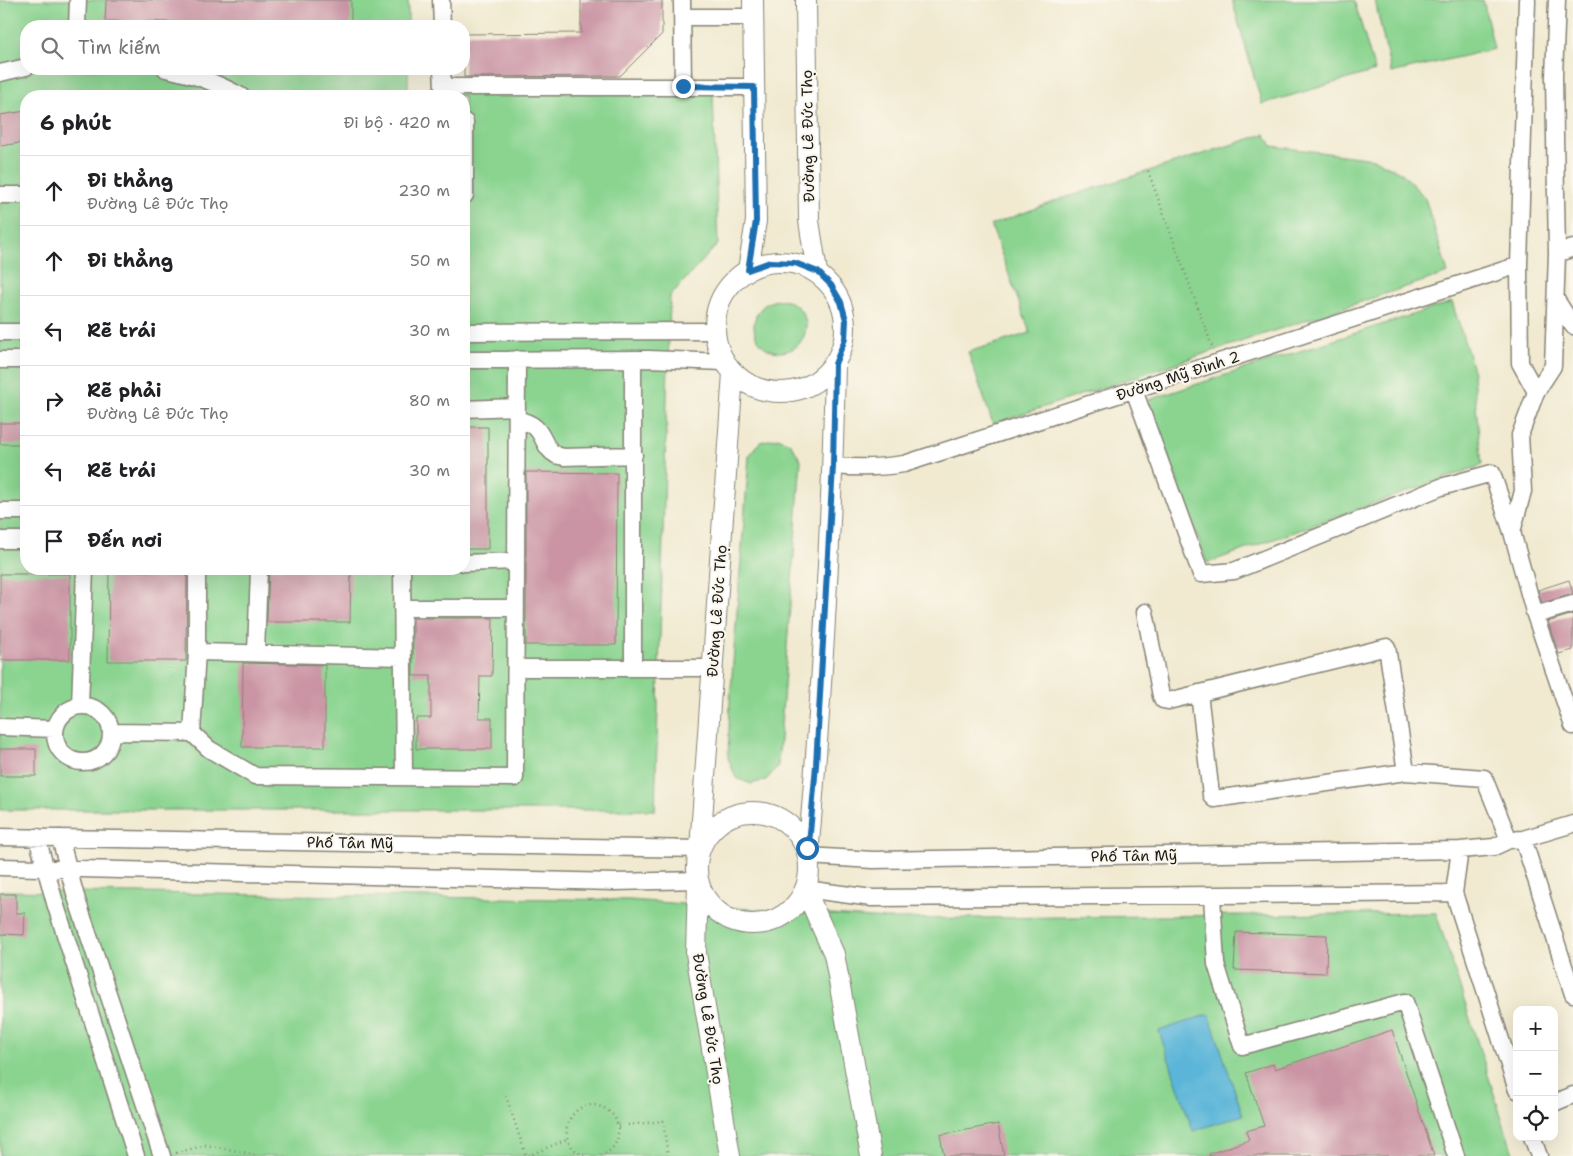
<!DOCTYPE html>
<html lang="vi">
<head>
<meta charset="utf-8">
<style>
  :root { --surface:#fff; --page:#f2f2f2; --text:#202124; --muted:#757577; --line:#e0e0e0 }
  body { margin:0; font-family:"Shantell Sans",sans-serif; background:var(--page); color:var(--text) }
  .controls { position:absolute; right:15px; bottom:15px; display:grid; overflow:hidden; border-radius:10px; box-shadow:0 5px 20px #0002 }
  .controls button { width:45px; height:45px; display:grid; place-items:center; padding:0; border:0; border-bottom:1px solid var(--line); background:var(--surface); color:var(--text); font:25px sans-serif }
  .stop { position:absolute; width:15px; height:15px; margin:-11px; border:4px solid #1f6fb2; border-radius:50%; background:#fff }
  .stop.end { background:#1f6fb2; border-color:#fff; box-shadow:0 1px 5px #0008 }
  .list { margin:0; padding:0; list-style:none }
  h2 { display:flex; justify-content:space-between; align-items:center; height:65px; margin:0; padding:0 20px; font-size:21px }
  h2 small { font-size:16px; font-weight:400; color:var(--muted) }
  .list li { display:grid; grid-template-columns:32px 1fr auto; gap:15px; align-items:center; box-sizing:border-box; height:70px; padding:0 20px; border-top:1px solid var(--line) }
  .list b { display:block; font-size:19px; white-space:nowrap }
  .list p { margin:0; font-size:16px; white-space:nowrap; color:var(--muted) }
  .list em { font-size:16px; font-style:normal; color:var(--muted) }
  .icon { flex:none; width:28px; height:28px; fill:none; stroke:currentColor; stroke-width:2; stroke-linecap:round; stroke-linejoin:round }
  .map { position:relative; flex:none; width:1573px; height:1156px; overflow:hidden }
  .search { position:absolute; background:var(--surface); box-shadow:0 5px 20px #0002; left:20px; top:20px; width:450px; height:55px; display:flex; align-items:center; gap:12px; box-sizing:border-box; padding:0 18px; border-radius:20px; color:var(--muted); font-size:19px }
  .panel { position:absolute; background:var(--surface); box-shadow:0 5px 20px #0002; left:20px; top:90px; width:450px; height:485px; border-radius:20px }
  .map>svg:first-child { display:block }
  .green { fill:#8ad490; stroke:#537856; fill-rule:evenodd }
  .water { fill:#5ab5d8; stroke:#3b687a }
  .building { fill:#ca94a4 }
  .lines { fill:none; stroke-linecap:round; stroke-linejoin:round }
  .minor-casing { stroke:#868376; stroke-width:19 }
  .major-casing { stroke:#868376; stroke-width:22 }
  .path { stroke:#868376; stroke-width:2.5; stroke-dasharray:1 4; stroke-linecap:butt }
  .minor { stroke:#fff; stroke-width:16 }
  .major { stroke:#fff; stroke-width:20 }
  .route { stroke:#1f6fb2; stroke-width:6 }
  .labels { text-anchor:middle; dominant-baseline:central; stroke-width:4; stroke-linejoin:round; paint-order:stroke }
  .street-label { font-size:15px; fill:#1c1c1c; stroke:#fbf7ec }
</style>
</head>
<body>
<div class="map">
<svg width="1573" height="1156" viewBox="0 0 1573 1156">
  <rect width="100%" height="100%" fill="#fbf7ec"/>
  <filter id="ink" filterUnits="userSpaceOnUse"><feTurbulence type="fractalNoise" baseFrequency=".02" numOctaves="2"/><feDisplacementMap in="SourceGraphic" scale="10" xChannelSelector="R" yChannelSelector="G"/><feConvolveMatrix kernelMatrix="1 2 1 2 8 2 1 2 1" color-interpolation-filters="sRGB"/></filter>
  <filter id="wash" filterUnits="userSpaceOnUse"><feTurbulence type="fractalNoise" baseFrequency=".0096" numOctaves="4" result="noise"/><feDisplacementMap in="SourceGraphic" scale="20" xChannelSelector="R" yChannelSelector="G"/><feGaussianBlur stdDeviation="1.12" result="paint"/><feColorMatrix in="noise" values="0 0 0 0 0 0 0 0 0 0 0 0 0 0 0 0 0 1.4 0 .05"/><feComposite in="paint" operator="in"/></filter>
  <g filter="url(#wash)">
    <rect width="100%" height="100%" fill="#f1ead1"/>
    <path class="green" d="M0 0H408V26H26V69H408V94L713 92 718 244 670 296 655 810H0ZM26 96H464V569H26Z
      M1232 0H1354L1375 71 1262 104Z
      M1375 0H1483L1494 49 1391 73Z
      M1265 134 1272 146 1374 159 1402 173 1425 198 1448 273 993 424 968 352 1030 333 991 225 1061 199Z
      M754 326a26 26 0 1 1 52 0a26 26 0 1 1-52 0Z
      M1452 302 1472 366 1482 465 1207 563 1148 400Z
      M778 438 790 443 801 460 778 766 766 780 751 784 736 778 728 758 730 701 749 456 760 442Z
      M0 891 630 900 885 919 1436 913 1514 1156H0Z"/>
    <path class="water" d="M1209 1014 1243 1115 1193 1131 1159 1031Z"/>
    <g id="blocks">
      <path class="building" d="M106 0H351V25L105 21Z
        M581 0H662V34L620 76 464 77V34L581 33Z
        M26 111V142L0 146V115Z
        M0 423H26V444H0Z
        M464 427H488V549H464Z
        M526 472 617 473 616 645H526Z
        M269 569H351L350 622H267Z
        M109 571H187L186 661H108Z
        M0 574H70V660H0Z
        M1569 580 1573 594 1542 603 1538 590Z
        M1573 614V650L1559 654 1548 622Z
        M413 618H493L492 676H480L479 718H492V749H416V718H431V676H413Z
        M243 663 325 665V747H242Z
        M0 749H36V776H0Z
        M0 894H16V913H25L24 935 0 934Z
        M1236 932 1327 935 1326 973 1234 970Z
        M1392 1030 1434 1156H1209V1154L1249 1140 1246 1131 1264 1126 1246 1073 1273 1064 1275 1069Z
        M998 1124 1004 1156H944L940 1135Z"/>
    </g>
  </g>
  <g filter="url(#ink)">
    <use href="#blocks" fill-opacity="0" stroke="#868376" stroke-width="1"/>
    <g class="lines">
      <defs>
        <path id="minor" d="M441 0 442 26
          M682 0 683 86
          M1527 0 1519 265 1520 363 1536 392 1553 366 1557 254 1554 77 1557 0
          M682 17H754
          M77 26 78 0
          M166 69C195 75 215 82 241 96
          M442 69 443 87H754
          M0 73 26 67
          M0 195H26
          M464 196 465 195V122
          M1557 254 1573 248
          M1557 301 1573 326
          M0 332H26
          M464 332 715 331
          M633 359V667
          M0 360H26
          M464 360 649 359 724 362
          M1134 390 1201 574 1234 571 1441 487 1492 473 1512 532 1535 615 1573 726
          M464 409 517 407
          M517 420C547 424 539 446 556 455 558 456 561 456 564 457L634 455
          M833 466C858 468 880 468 904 464L1519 265
          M0 511H26
          M1512 532 1523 491 1520 435 1536 392
          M0 540H26
          M464 563 516 561
          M197 569V652L403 657
          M402 569 404 776
          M402 608H516
          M1145 612 1161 696 1163 700 1168 701 1387 647 1406 772 1484 778 1509 840
          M1535 615 1573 604
          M256 653 259 569
          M516 668H714
          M1199 693 1211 795 1214 799 1406 772
          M80 706 85 569
          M55 734a28 28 0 1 1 56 0a28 28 0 1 1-56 0Z
          M0 727 55 729
          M111 732 192 733 209 749 255 776 515 778 517 359
          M192 733 197 652
          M0 837 700 849
          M37 837 55 903 136 1156
          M60 838 76 897 162 1156
          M1523 839 1573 994
          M1460 850 1454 893 1517 1090
          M808 856 873 860 1460 850 1494 847 1509 840 1523 839 1573 824
          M0 867 615 882 699 880
          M805 889 872 898 1454 893
          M1212 896 1216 964 1242 1046 1405 1002 1456 1156
          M1554 1103 1573 1095
          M1532 1137 1539 1156"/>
        <path id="major" d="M806 0 809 221 817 272
          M715 327a65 65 0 1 1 130 0a65 65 0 1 1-130 0Z
          M748 270 756 221 753 0
          M697 868a56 56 0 1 1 112 0a56 56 0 1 1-112 0Z
          M700 849 733 373
          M808 856C822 692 832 528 835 364
          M698 882 696 953 730 1156
          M805 889 834 954 871 1156"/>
      </defs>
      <use href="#minor" class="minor-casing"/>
      <use href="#major" class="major-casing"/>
      <path class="path" d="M1148 171 1213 349
        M506 1096 526 1156
        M618 1126 663 1121 668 1156
        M176 1153 206 1145 253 1154 255 1156
        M528 1156 567 1139
        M584 1156C547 1139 576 1089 607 1110 615 1115 619 1124 618 1133 618 1144 611 1151 601 1156"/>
      <use href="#minor" class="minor"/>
      <use href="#major" class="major"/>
    </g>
  </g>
  <g class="lines" filter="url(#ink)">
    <path class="route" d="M683 86 754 87 756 221 748 270 770 262 795 263 818 272 831 285 841 302 846 320 845 339 835 364 833 466 816 765 808 856 807 848"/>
  </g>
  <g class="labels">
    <g class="street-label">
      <text transform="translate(808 136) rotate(-91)">Đường Lê Đức Thọ</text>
      <text transform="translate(1178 376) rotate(-18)">Đường Mỹ Đình 2</text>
      <text transform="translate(717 611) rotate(-86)">Đường Lê Đức Thọ</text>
      <text transform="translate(350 843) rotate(1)">Phố Tân Mỹ</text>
      <text transform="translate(1134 856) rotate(-1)">Phố Tân Mỹ</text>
      <text transform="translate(708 1019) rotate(81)">Đường Lê Đức Thọ</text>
    </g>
  </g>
</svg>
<div class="controls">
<button>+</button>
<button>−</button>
<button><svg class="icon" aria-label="locate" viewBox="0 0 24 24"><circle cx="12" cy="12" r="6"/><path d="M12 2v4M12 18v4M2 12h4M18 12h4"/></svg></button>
</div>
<div class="stop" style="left:807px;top:848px"></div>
<div class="stop end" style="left:683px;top:86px"></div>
<div class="search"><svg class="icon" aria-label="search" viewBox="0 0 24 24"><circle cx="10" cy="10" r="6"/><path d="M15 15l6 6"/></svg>Tìm kiếm</div>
<section class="panel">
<h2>6 phút<small>Đi bộ · 420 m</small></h2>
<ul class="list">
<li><svg class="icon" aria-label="ahead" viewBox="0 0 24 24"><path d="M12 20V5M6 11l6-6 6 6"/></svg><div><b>Đi thẳng</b><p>Đường Lê Đức Thọ</p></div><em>230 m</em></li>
<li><svg class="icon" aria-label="ahead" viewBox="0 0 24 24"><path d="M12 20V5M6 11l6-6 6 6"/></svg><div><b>Đi thẳng</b></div><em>50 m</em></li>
<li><svg class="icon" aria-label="left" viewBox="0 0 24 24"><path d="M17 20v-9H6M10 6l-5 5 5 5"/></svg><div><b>Rẽ trái</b></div><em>30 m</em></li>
<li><svg class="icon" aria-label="right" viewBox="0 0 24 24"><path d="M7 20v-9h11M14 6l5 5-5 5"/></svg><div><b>Rẽ phải</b><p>Đường Lê Đức Thọ</p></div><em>80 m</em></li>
<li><svg class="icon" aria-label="left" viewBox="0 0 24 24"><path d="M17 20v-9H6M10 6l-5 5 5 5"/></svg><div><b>Rẽ trái</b></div><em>30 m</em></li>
<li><svg class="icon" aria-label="arrive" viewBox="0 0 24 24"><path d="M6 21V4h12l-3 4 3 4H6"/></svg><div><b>Đến nơi</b></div></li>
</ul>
</section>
</div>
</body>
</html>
